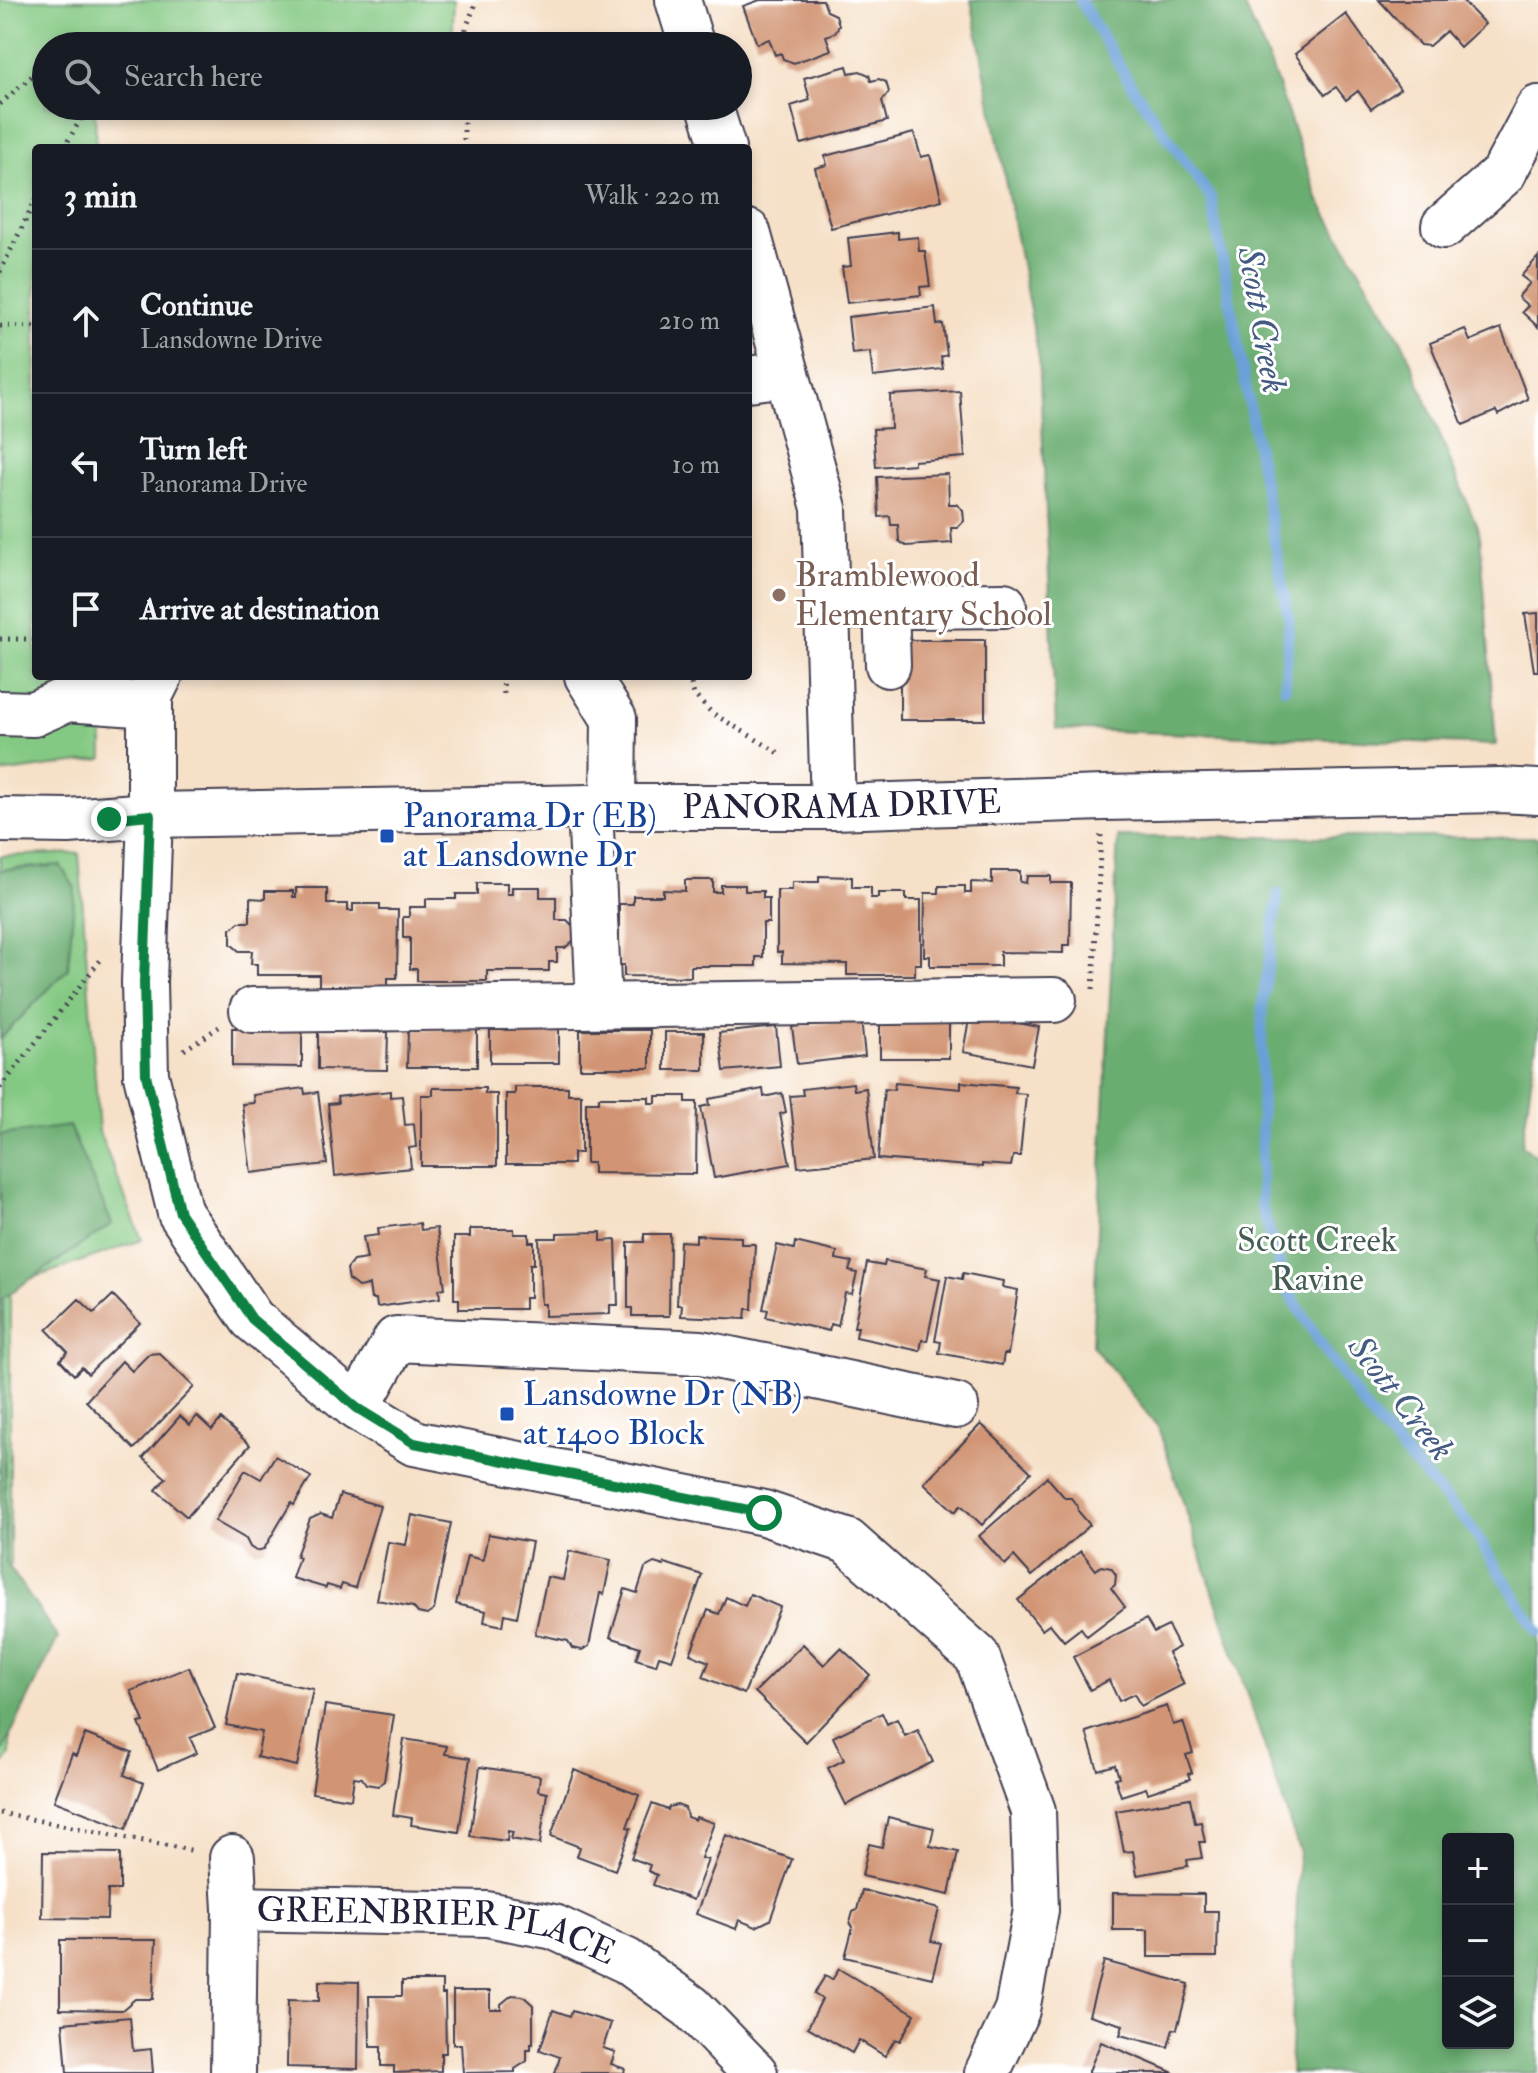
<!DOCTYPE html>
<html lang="en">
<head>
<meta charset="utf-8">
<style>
  :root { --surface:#171b24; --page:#20242c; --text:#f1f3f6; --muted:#9ea1a6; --line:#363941 }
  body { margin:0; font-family:"IM FELL Double Pica",serif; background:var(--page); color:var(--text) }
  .controls { position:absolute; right:24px; bottom:24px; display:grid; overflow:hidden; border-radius:8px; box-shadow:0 4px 12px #0003 }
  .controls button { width:72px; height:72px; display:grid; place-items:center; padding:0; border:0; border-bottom:2px solid var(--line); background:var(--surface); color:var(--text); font:40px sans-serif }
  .stop { position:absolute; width:24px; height:24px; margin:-18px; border:6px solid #0b8043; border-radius:50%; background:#fff }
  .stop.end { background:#0b8043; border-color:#fff; box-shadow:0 2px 8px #0008 }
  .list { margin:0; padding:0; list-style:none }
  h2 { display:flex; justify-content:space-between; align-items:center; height:104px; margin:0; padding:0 32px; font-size:34px }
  h2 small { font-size:26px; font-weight:400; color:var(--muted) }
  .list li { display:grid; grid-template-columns:52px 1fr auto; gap:24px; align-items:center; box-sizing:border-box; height:144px; padding:0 32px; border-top:2px solid var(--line) }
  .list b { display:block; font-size:30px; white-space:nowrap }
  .list p { margin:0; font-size:26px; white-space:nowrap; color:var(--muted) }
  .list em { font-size:26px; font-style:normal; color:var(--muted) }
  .icon { flex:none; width:44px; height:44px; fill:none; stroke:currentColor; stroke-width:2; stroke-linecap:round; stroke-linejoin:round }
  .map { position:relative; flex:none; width:1538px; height:2073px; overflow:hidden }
  .search { position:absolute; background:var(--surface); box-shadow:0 4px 12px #0003; left:32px; top:32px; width:720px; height:88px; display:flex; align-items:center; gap:20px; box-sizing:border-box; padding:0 28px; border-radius:44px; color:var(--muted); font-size:30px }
  .panel { position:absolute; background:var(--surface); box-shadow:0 4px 12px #0003; left:32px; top:144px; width:720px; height:536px; border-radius:8px }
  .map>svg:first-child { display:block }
  .green { fill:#84c983; stroke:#53765f; stroke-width:2 }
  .forest { fill:#6bad71; stroke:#466856; stroke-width:2; fill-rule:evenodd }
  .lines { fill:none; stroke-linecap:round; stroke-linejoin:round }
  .stream { stroke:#6ba0d7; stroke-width:11 }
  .building { fill:#d19575 }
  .minor-casing { stroke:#423e50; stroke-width:48 }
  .path { stroke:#423e50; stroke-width:5; stroke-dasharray:2 6; stroke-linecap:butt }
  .minor { stroke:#fff; stroke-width:44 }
  .route { stroke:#0b8043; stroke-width:10 }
  .education-dot { fill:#8d6e63; stroke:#fff; stroke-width:3 }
  .transit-dot { fill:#1a4fb4; stroke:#fff; stroke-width:3 }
  .labels { text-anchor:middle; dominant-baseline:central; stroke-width:6; stroke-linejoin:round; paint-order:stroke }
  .education-label { font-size:34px; fill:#785e54; stroke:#fff; text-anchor:start }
  .street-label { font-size:34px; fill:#22223b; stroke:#fff }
  .transit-label { font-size:34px; fill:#164399; stroke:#fff; text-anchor:start }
  .park-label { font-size:34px; fill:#445c54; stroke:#fff }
  .water-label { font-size:36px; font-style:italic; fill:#435b81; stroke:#fff }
</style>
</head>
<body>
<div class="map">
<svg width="1538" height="2073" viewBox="0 0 1538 2073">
  <rect width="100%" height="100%" fill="#fff"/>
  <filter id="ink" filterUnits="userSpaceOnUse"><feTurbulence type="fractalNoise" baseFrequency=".0125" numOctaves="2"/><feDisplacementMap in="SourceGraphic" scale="16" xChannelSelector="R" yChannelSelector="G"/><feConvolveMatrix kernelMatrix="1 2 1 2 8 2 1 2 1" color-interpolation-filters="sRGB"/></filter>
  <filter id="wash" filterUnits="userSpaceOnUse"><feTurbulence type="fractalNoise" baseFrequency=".006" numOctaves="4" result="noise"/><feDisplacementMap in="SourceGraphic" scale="32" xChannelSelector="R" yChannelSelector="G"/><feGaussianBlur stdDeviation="1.8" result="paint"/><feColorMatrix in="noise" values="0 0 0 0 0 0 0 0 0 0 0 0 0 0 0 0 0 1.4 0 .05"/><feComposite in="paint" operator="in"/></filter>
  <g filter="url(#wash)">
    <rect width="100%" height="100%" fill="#f6e0c7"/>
    <path class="green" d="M0 0H454L452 46 148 41 95 43V46H46V106H95L96 148H36V676H102L103 759 0 773Z
      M79 853 99 1132 142 1240 10 1286V1755L0 1769V856Z"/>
    <path class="forest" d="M971 0H1242L1270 63 1319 201 1404 345 1480 535 1496 745 1056 729 1039 358Z
      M1118 837H1538V1031L1522 1145 1538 1157V2073H1290L1299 1850 1158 1427 1092 1345ZM1508 1839V2043H1448V1839Z
      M60 865 75 888 68 969 0 1039V870Z
      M69 1126 112 1224 3 1298 6 1562 58 1638 0 1756V1135Z"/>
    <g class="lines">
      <path class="stream" d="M1080 0 1135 91 1211 198 1289 620 1285 688
        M1278 894 1262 1009 1261 1205 1287 1289 1329 1357 1371 1416 1471 1527 1538 1632"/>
    </g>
    <g id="blocks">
      <path class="building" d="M760 0H823L827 11 836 15 839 25 836 32 826 36 831 50 794 63 783 59 781 53 775 55 769 39 757 44 743 6Z
        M1379 0H1462L1485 24 1460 47 1446 31 1429 46 1420 45Z
        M1346 14 1400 89 1371 109 1358 91 1346 100 1336 87 1325 95 1295 54Z
        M847 66 849 73 860 71 869 75 871 81 879 79 886 82 889 92 882 101 887 121 801 144 791 106 810 100 804 78Z
        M914 133 921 157 930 155 942 200 831 228 815 168 827 165 825 156Z
        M898 232V239L918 237 919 251H925L930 286 920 287 921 295 847 303 842 267 851 266 848 238Z
        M1538 257V327L1522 312 1528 306 1518 297 1530 283 1521 276Z
        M935 307 937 325 943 324 947 355 941 357 943 369 873 377 870 352 852 354 848 317Z
        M1501 328 1528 399 1498 415 1496 411 1463 425 1430 343 1465 329 1470 341Z
        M960 391 965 457 914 461V464L876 467 873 429 891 428 890 395Z
        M948 474 949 504H956L963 510 964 521 957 528H951L952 543 906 546 899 541 898 525H891L890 516 879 517 877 477Z
        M1538 613V671H1534L1525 614Z
        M900 640H985V720H900Z
        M992 871H1020V882L1026 883 1027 876H1051V883H1071L1070 945H1063V953L1000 952V966H930V956H924L925 893H939V886H965V893H971V882L992 883Z
        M819 876 852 877V887H871V898H878V893H906V900H921V964H915V975H847V964L782 963V952H777V890H792V882H819Z
        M685 880H713V892H721V885H745V891H763V898H769V923H763V957H756V966H691V977L624 976V965H619V904H633V896H663V890L685 891Z
        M477 883H507V894H512V887H540V897H556V920H567L575 928V939L565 948H557V962H549V971H487V981H417V969H410V938H403V917H409V907H426V899H456V894H477Z
        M296 888H327V904H348V911H353V904H380V910H398L397 978H388V988L319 987V975H257V964H251L252 951H239L231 944V929L239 922H250V898L265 899V891H293V897H296Z
        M970 1014 1039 1027 1032 1065 963 1052Z
        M861 1019 865 1056 797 1064 792 1027Z
        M880 1020H949V1058H880Z
        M490 1024 559 1025V1063H490Z
        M776 1027 780 1066 724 1071 719 1033Z
        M232 1028H302V1067L232 1066Z
        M408 1029H477V1067H407Z
        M580 1030H650V1068H580Z
        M318 1031 388 1032 387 1070 318 1069Z
        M665 1032H704V1070H665Z
        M961 1082 1016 1087 1015 1093 1026 1094 1020 1156H1013L1011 1166 982 1164V1167L878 1159 884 1089 894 1090 895 1083 961 1089Z
        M853 1083 854 1090 866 1088 874 1159 798 1167 790 1096 803 1095 802 1089Z
        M515 1087H568V1094H581V1153H573V1164H506V1094H515Z
        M304 1088 305 1094 318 1092 327 1164 251 1173 242 1104 254 1103 253 1095Z
        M433 1088H485V1094H497V1166H421V1095H433Z
        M763 1089 764 1097 782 1093 786 1112 780 1114 790 1164 714 1178 701 1107 710 1105 709 1099Z
        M390 1091V1097L402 1096 405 1125 414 1124 416 1147 409 1148 411 1168 335 1176 328 1104 338 1103 337 1097Z
        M656 1096H686V1102H697L696 1174 593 1173V1163H586V1102H599V1097H649V1103H656Z
        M420 1223 421 1230 437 1228 445 1288 439 1289 440 1298 377 1307 376 1299H371L369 1285 358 1287 349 1280 347 1269 353 1261 367 1259 363 1237 379 1235 378 1228Z
        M470 1229H514V1234H529V1242H534V1264H530V1298H525V1309H459V1299H454V1237H470Z
        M601 1232V1241L616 1240 618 1305H610V1314L545 1316V1304H541L539 1238H557V1233Z
        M644 1234H670L669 1316H632V1308H628V1242H644Z
        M696 1235 741 1237V1244H755L752 1309H746L745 1319 681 1316 682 1305H677L680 1241 696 1242Z
        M795 1242 837 1252 836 1259 852 1262 849 1271 857 1273 852 1294 845 1293 838 1326 831 1324 829 1331 766 1317 768 1310 763 1309 777 1245 794 1249Z
        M885 1261 927 1269 925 1276 940 1279 927 1341 922 1340 920 1351 856 1337 858 1327H854L867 1263 884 1266Z
        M963 1273 1003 1281 1002 1287 1018 1290 1008 1354H1004L1002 1365 939 1353 941 1342 935 1341 947 1276 962 1279Z
        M113 1295 140 1323 88 1374 82 1367 74 1375 60 1360 68 1352 47 1330 79 1299 94 1313Z
        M159 1353 194 1387 134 1449 86 1401 122 1361 132 1371 149 1354Z
        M180 1416 190 1425 197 1416 212 1430 221 1419 250 1445 187 1517 156 1490 166 1478 143 1458Z
        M981 1424 1031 1472 982 1525 961 1505 955 1512 924 1483Z
        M275 1456 311 1477 294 1505 291 1503 264 1549 256 1551 250 1547 246 1539 215 1521 245 1470 261 1479Z
        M1047 1477 1065 1498H1071L1078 1507V1511L1090 1525 1032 1576 1014 1556 1005 1565 979 1536Z
        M340 1494 380 1506 355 1588 342 1584 340 1589 327 1585 326 1588 292 1578 299 1557 296 1556 310 1519 321 1514 332 1518Z
        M412 1515 451 1523 434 1610 427 1615 418 1613 413 1607 377 1600 388 1542 406 1545Z
        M488 1534 532 1542 517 1617 505 1614 503 1626 484 1622 486 1611 456 1604 467 1556 483 1560Z
        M569 1551 611 1560 604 1594 600 1593 589 1646 582 1650 572 1648 568 1641 535 1634 547 1577 563 1580Z
        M1081 1551 1096 1570 1101 1566 1111 1568 1116 1575 1115 1585 1111 1588 1125 1607 1087 1636 1081 1628 1064 1641 1050 1624 1042 1630 1018 1600Z
        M654 1563 664 1566 665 1563 702 1575 672 1660 659 1656 656 1665 636 1659 640 1647 610 1637 625 1589 637 1593 645 1568Z
        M750 1594 780 1607 744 1694 703 1677 709 1662 690 1654 708 1610 719 1614 726 1597 745 1606Z
        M1146 1619 1154 1633 1168 1626 1179 1647 1168 1653 1184 1684 1141 1706 1134 1694 1119 1701 1109 1680 1090 1690 1073 1657Z
        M803 1644 824 1665 841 1648 870 1675 806 1742 755 1692Z
        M189 1667 215 1728 190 1738 197 1753 158 1770 139 1723 144 1722 131 1691Z
        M237 1673 313 1689 297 1766 257 1757 262 1732 226 1725Z
        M325 1705 394 1715 384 1781 378 1786 366 1784 362 1778 354 1777 351 1799 312 1793Z
        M1167 1706 1173 1725 1183 1722 1193 1753 1186 1755 1192 1773 1188 1774 1190 1779 1148 1793 1146 1788 1121 1796 1115 1778 1119 1777 1115 1765 1098 1770 1086 1732Z
        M882 1713 887 1724 897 1719 905 1736 918 1730 933 1762 846 1805 828 1768 844 1760 833 1737Z
        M85 1734 132 1752 124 1775 144 1783 126 1829 54 1801 72 1754 76 1756Z
        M404 1739 447 1746 445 1754 470 1758 459 1832 411 1825 412 1818 393 1815Z
        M480 1767 540 1776 538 1791 547 1793 540 1844 511 1839 513 1832 508 1831 507 1841 470 1836Z
        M574 1770 639 1795 627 1827 631 1828 615 1870 577 1856 580 1847 551 1836Z
        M1190 1798 1195 1823 1201 1822 1205 1842H1199L1202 1858 1187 1860 1188 1866 1137 1875 1133 1851 1124 1852 1116 1811Z
        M652 1804 668 1810 669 1807 677 1805 685 1808 687 1817 695 1820 696 1817 714 1823 701 1858 708 1860 693 1900 653 1885 657 1875 648 1871 650 1865 631 1858Z
        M888 1817 934 1828 930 1846 958 1852 949 1895 862 1876 869 1844 882 1847Z
        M726 1835 792 1859 770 1920 756 1927 739 1920 736 1929 696 1914Z
        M43 1852 120 1853V1890H108L107 1919 42 1918Z
        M862 1890 939 1909 931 1941 941 1943 932 1978 845 1957 853 1927 850 1923 853 1912 857 1910Z
        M1113 1893 1204 1894V1911H1218L1217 1957H1148V1930H1113Z
        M60 1940H156L153 1999H135L122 2010 60 2009Z
        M1104 1961 1189 1984 1177 2029H1173L1168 2047 1120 2035 1123 2025 1089 2015Z
        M839 1969 915 2014 900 2041 895 2039 885 2056 859 2040 852 2053 808 2027 822 1999 814 1994 825 1976 832 1980Z
        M319 1981 359 1982 358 2069 287 2067 288 2000 319 2001Z
        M402 1981H442V1994H445L446 2053H441V2071L394 2073V2066H381V2047H370L369 1996H402Z
        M453 1991H490V2009H501V2004L512 1995 523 1996 533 2005V2044H531V2050H527V2061L515 2069V2072L463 2073 461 2044H453Z
        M553 2010 570 2016 572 2011 611 2023 603 2048 615 2052 611 2064 625 2069 624 2073H555L560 2057 540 2050Z
        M130 2017 133 2051 151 2049 153 2073H67L63 2023Z
        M1101 2042 1174 2073H1088Z"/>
    </g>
  </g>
  <g filter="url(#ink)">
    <use href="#blocks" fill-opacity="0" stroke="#423e50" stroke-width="2"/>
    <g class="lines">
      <defs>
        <g id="minor">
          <path d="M678 0 692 46"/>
          <path d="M710 106 723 148"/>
          <path d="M1444 226 1503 174 1538 108"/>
          <path d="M748 232 824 508 833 807"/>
          <path d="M748 379 787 374"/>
          <path d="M886 606 888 665"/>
          <path d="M827 607 1004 605"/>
          <path d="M160 676 150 696V815L144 982 146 1075 180 1213 252 1319 357 1408 414 1443 764 1513 847 1541 977 1656 1033 1811 1036 1910 1017 2010 987 2073"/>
          <path d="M587 676 614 719 613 807"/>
          <path d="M0 713 33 714 67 699 150 705"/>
          <path d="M590 807 599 1005"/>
          <path id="s1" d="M0 820 68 821 150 815 590 807H833L1103 798 1500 790 1538 792"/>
          <path d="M252 1010 1054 1000"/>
          <path d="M357 1408 396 1339 701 1353 956 1406"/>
          <path d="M232 1858 235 1909"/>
          <path id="s2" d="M233 2073 235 1909 487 1914 554 1927 627 1961 691 2007 755 2073"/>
        </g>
      </defs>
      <use href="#minor" class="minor-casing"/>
      <path class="path" d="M464 46 466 28 477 0
        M0 104 46 64
        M64 148 84 113 90 106
        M464 148V106
        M0 272 36 199
        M0 326 36 327
        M0 639H36
        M503 676 504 696
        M689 676 694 695 712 713 779 753
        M1093 989 1101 835
        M184 1050 219 1027
        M0 1088 102 958
        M0 1813 195 1851"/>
      <use href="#minor" class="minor"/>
    </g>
  </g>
  <g class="lines" filter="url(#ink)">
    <path class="route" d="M109 819 150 815 144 982 146 1075 180 1213 252 1319 357 1408 414 1443 764 1513"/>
  </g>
  <circle class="education-dot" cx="779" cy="595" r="8"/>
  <g class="transit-dot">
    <rect x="379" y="828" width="16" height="16" rx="4"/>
    <rect x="499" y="1406" width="16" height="16" rx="4"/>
  </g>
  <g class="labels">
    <g class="education-label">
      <text x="795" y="575">Bramblewood<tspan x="795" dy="39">Elementary School</tspan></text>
    </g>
    <g class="street-label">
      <text stroke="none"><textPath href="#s1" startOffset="842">PANORAMA DRIVE</textPath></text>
      <text stroke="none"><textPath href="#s2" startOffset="368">GREENBRIER PLACE</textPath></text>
    </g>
    <g class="transit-label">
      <text x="403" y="816">Panorama Dr (EB)<tspan x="403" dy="39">at Lansdowne Dr</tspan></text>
      <text x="523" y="1394">Lansdowne Dr (NB)<tspan x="523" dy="39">at 1400 Block</tspan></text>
    </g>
    <g class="park-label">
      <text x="1317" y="1240">Scott Creek<tspan x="1317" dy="39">Ravine</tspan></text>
    </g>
    <g class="water-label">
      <text transform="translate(1262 320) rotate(80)">Scott Creek</text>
      <text transform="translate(1401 1398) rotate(52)">Scott Creek</text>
    </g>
  </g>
</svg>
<div class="controls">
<button>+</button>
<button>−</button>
<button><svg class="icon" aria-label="layers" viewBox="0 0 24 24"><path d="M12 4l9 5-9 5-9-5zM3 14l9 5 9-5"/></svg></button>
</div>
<div class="stop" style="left:764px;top:1513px"></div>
<div class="stop end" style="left:109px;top:819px"></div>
<div class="search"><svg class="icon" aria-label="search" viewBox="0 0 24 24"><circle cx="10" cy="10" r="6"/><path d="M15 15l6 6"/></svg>Search here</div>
<section class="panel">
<h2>3 min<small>Walk · 220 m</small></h2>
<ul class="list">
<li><svg class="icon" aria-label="ahead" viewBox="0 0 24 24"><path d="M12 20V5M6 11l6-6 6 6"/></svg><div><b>Continue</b><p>Lansdowne Drive</p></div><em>210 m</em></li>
<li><svg class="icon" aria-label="left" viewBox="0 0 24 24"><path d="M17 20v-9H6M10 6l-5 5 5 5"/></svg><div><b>Turn left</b><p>Panorama Drive</p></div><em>10 m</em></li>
<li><svg class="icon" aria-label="arrive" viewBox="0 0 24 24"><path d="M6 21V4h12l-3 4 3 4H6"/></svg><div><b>Arrive at destination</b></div></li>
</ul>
</section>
</div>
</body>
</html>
